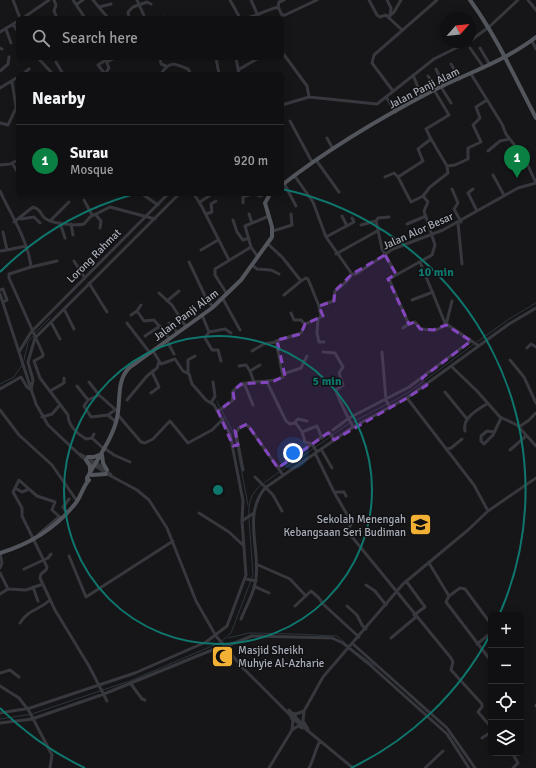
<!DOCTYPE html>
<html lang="en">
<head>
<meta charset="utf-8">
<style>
  :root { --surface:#101012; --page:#1e1e20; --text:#f1f3f6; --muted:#9c9d9f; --line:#303032; --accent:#0b8043 }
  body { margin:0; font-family:Signika,sans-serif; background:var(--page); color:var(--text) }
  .controls { position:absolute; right:12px; bottom:12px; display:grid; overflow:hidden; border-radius:6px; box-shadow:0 2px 10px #0003 }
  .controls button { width:36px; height:36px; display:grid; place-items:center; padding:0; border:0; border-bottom:1px solid var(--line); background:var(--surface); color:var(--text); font:20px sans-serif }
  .compass { position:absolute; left:440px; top:12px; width:36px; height:36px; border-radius:50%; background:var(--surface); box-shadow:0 2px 10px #0003; rotate:63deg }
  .you { position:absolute; left:293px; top:453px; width:14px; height:14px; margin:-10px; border:3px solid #fff; border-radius:50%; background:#1a73e8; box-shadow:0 0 0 6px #1a73e833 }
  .badge { display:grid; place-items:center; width:26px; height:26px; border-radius:50%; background:var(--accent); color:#fff; font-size:13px; font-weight:700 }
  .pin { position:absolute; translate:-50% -33px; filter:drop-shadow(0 1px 2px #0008) }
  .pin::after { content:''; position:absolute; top:21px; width:14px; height:12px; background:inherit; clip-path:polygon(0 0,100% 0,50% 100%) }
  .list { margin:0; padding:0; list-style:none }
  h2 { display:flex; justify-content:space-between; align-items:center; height:52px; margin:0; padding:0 16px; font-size:17px }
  h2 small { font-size:13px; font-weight:400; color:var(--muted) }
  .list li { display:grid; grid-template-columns:26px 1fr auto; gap:12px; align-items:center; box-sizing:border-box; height:72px; padding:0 16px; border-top:1px solid var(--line) }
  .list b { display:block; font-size:15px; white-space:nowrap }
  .list p { margin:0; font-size:13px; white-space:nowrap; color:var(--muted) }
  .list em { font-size:13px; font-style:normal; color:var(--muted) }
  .icon { flex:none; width:22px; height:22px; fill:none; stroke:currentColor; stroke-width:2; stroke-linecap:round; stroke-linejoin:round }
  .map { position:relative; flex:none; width:536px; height:768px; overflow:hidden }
  .search { position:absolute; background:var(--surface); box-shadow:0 2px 10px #0003; left:16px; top:16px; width:268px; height:44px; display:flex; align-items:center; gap:10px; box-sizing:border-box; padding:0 14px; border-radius:6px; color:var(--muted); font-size:15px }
  .panel { position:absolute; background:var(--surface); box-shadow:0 2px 10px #0003; left:16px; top:72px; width:268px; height:124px; border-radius:6px }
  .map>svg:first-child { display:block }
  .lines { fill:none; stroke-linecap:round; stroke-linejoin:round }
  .stream { stroke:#2c353c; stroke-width:1 }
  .minor { stroke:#37383d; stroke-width:3 }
  .major { stroke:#53555c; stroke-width:4 }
  .marked { fill:#8446be; fill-opacity:0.2; stroke:#8446be; stroke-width:3; stroke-dasharray:8 5; stroke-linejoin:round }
  .ring { fill:none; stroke:#0f766e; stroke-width:2 }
  .labels { text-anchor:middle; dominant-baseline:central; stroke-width:3; stroke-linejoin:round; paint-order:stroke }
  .street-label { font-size:11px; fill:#a8adb8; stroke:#111113 }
  .poi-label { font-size:11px; fill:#a8adb8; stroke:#111113; text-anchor:end }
  .centre { fill:#0f766e; stroke:#111113; stroke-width:2 }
  .ring-label { font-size:12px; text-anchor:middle; font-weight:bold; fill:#0f766e; stroke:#111113; stroke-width:3; stroke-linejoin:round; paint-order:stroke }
</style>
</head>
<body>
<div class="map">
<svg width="536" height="768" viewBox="0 0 536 768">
  <rect width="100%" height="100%" fill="#161618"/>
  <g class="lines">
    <path class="stream" d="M35 333 50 318
      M477 342 509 319 536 303
      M24 360 28 342 33 336
      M0 384 14 377 22 365
      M217 401 220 408
      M390 403 409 392 474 344
      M222 411 235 436 248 505
      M353 422 387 404
      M332 435 350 423
      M282 470 330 437
      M264 483 279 472
      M249 516C248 504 251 493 261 485
      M228 638 249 633 294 634 337 636 345 643
      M222 641 231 633 253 575 249 519
      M357 653 375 666
      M103 690 130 681 219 643
      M415 701 428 713
      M0 719 32 714 100 691"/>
    <path class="minor" d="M13 0 20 18
      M54 0 56 5 54 11 57 18
      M73 0 85 18
      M93 0 108 18
      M137 0 145 18
      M230 0 240 18
      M251 0 259 18
      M369 0 377 15 380 17 386 15 388 17
      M387 0 391 8 390 16
      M401 0 394 12 388 17 402 30
      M528 0 536 10
      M77 4 83 0
      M99 7 111 4
      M278 7 279 2 284 0
      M23 18 49 0
      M129 18 128 12 133 7 147 2 151 4
      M161 18 163 17
      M247 18C258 15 267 10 278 7L282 15H285L317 0
      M13 24 18 32
      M6 29 11 43
      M0 32 18 21
      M470 41 489 27 518 0
      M532 41 536 49
      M0 48 2 49
      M470 48 484 68
      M480 48 490 65
      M282 52 307 86 309 97
      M38 58 51 72
      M105 58 109 68 105 74
      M160 58 161 64 166 66
      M216 58 219 74
      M236 58 239 74
      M56 62 63 74
      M107 62 115 58
      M451 64 460 79
      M436 69 444 86
      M238 70 257 59
      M0 71 8 64 9 57
      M23 74 29 69
      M105 74 98 65 106 60
      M161 74C169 61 174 63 188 69L191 74
      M471 74 502 124 506 134 525 159 536 183
      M413 75 422 97
      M428 76 437 89
      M441 87 451 103
      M0 88 18 77
      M393 91 372 63 374 55 437 0
      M386 97 396 112
      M282 105 309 97 377 104 434 59 468 42
      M290 121 312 162
      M0 123 8 125 16 108 12 81
      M327 138 333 149
      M488 151 500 141 510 139
      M316 160 339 192
      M12 163 18 173
      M0 165 10 164 18 160
      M447 166 455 165 468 159V148L481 142 473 125 480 118 476 107 487 100
      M294 175 313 202 326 237 352 274
      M493 175 504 195
      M385 177 394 173 398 177
      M284 183 296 206
      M452 189 458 203 454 209 461 222
      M473 189 468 193 477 211
      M0 191C11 215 28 240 31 267L9 274V278L43 354V356L34 361 40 378 68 415C68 425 77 434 86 439L92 438 94 434
      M142 194 158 205
      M194 194 202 207 229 260
      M255 194 260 196 265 194
      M423 196 430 187 448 173 447 166 431 139
      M84 200 92 215
      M200 202 212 194
      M243 203V197L252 194
      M95 214 101 221 100 228
      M206 214 212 212 211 204 216 201
      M249 214 252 223
      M342 216 347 226
      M389 217 378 218 376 221 382 249 396 274
      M21 219 34 217 40 223
      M233 220 237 232 243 240 249 238
      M50 221 69 202
      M14 222 33 207C43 210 40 216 46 219 54 224 75 226 84 224L90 217 110 207 155 219
      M60 223 65 238
      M458 223 462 264
      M71 224 73 235
      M407 224 426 216
      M361 225 376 221
      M273 231 292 225 291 214
      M3 232 7 250 26 246
      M326 237 354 222 352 218
      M268 244 283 258 301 281 306 278 308 279 319 306 333 301 335 291 347 281 352 274
      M251 247 245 226 269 216
      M201 250 218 240
      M0 251 7 250
      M336 254 379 230
      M74 261 85 278
      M189 262 207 300 213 307
      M420 262 445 323 479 346
      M252 265 257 269 271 270 279 274
      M31 267 57 261
      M352 274H356L393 249 443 230 518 188 536 183
      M89 283 107 312
      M0 290 3 289 7 300 3 302
      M159 293 172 305 186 327
      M0 294 36 404 48 425 82 457 109 475 137 490 149 500 167 528 196 601 216 636 242 667 296 721 353 768
      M227 294 215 275V269L251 247 258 257
      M284 295 301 281
      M223 299 240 330
      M412 300 433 292
      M167 301 179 291
      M64 309 74 329
      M137 311 141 305
      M291 313 294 320H301L305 324
      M131 315 137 311 144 321 154 320 170 339
      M202 315 209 332 205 338 212 350H218L221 361
      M318 319 317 333 319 342H324
      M51 322 60 339
      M127 323 150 353
      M169 323 178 333
      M407 325 415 322 421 329 436 330 446 325 452 301
      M403 328 407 325 408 322 389 279 432 255 435 245 424 211 428 202 423 196 411 202 398 177 423 161 418 149 431 139 426 129 449 115 434 90
      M209 332 225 329 231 333
      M145 336 160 326
      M167 341 174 354
      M527 348 531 344 536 347
      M252 351 264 344 276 342
      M19 352 31 332 168 194
      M323 352 335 353 343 367 339 373 343 385 336 390C336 395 350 421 353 427
      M382 352 386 400 390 407
      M510 360 524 377 536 403
      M239 366 246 365 250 371 254 382
      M452 367 477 391 500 417 517 425 536 446
      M250 371 260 365
      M188 373V360L195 356
      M283 374 301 368 307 356
      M89 382 99 395 116 410
      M267 382 286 421 290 424 295 423
      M244 383 253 405
      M77 386 88 400 99 395
      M0 389 21 377 27 387 31 390 33 380 28 362 35 338 179 194
      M50 391 64 383V378
      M445 392 467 419
      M151 393 159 387 152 372
      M407 398 474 485 488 511
      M88 400 84 406 91 417 108 415 115 410
      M127 400 147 376 157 368 159 362
      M211 403 215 396 213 382
      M0 410 19 435 52 465 77 501
      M218 411 232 401 233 391C246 376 266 386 283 377L276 341 301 333 305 324 321 317 319 306
      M108 415 116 422
      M118 415 141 442 145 443 153 439 170 421 188 443 212 430 223 419
      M42 417 52 414 59 406
      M307 421 298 419 295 422 302 432 305 442 312 444 317 452
      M519 427 529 420 536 413
      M333 430 349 418 409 387 471 341
      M465 431C462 417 478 410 488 403
      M302 432 317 426 322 438
      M494 432 487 431 481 436V441L484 444 493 435 501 418
      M92 438 104 449
      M104 448 114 455 130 462
      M321 449 332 468
      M447 449 451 448 462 439
      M510 450 526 436
      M315 453 334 492H344L346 496
      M80 454 98 464 111 475
      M278 468 329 432 334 440
      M243 470 236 433 239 428 246 425 249 427 283 475
      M255 477 273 495 282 511
      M15 488 22 492 29 489 37 496 55 502 52 510 61 518
      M29 489 19 480 13 492 22 508V516L47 567 46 570 41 574 40 578 55 610 89 666 107 701
      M334 492 352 523 348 529V532L451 658 453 662 451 670 482 704V707L478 712 491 727
      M67 513 63 507 69 499
      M199 513 229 532 244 546
      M242 521 254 513
      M38 535 59 517
      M0 553 2 563 0 568
      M69 556 86 597 173 541
      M429 563 449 596
      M256 564 290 579 305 595
      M24 569 48 558 51 554
      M0 573 8 589 26 590 43 584
      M246 579 256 581
      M406 581 425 607 414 615
      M366 585 375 591 386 605
      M254 586 269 593
      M33 587 38 601
      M0 594 8 589
      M295 606 311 591 319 598 323 604 359 637
      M347 606 357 615 362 625 366 629
      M241 619C246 606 255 592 256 578 260 548 243 515 265 488L353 427 407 398 509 324 536 308
      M20 623C30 608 38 611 50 600
      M491 624 465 589 460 588 449 596 446 602 491 661
      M391 638 416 617
      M353 644 447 728 475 768
      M477 644 491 633
      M0 673 10 670 19 677
      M131 684 142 699 145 700
      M0 686 19 698 29 711 52 755 50 768
      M536 705V706
      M289 710 303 725
      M0 713 30 708 135 673 206 642 227 626 246 575 242 521 243 501 230 434 214 405 206 400 192 384 189 374 183 371 175 359 161 364 153 351
      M292 713 296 714 304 711
      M291 717 293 721 292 730
      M32 719 104 694 217 648H222L252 636 332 638 343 643 369 664 447 734 469 768
      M0 723 33 719
      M308 729 303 721 304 711 323 677 403 584 468 530 488 511 536 478
      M482 738 491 732
      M512 753 518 763 513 768
      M269 768 292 730 298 726 302 728
      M309 768C314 759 315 750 320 741
      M425 768 443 751"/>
    <path class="major" d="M470 0C497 37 515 78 536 118
      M282 185C328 149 382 117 434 90 468 73 505 61 536 37
      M102 455 103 463 107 470
      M88 457H94L99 455
      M86 460 90 466V471
      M92 475 106 474
      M87 481V478C97 459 113 438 117 418 121 401 116 381 129 368L212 308 241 280 272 237V227L265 203 270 194
      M0 553C30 544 55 529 75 504 81 497 83 486 89 480"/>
  </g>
  <path class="marked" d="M385 255 396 274 388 279 409 324 415 322 420 329 433 330 446 325 471 341 422 378 427 385 407 398 334 440 328 433 278 468 247 424 235 430 238 445 233 446 218 411 234 399 233 391 241 384 272 382 285 376 277 340 301 334 305 324 323 316 319 306 334 301 335 291 352 274Z"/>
  <g class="ring">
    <circle cx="218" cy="490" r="154"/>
    <path d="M490 635A308 308 0 0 1 351 768M85 768A308 308 0 0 1 0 708M0 272A308 308 0 0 1 131 195M282 189A308 308 0 0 1 500 613"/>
  </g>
  <defs>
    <symbol id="school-square" viewBox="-11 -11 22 22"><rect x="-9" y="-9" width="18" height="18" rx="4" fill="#f2b134" stroke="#111113"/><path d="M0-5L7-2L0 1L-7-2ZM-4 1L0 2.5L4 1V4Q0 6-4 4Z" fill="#111"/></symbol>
    <symbol id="mosque-square" viewBox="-11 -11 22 22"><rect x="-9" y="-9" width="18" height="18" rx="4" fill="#f2b134" stroke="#111113"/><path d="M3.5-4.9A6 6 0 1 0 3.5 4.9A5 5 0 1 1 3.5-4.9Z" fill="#111"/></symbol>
  </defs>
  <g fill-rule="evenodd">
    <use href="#school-square" x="408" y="512" width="25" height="25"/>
    <use href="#mosque-square" x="210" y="644" width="25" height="25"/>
  </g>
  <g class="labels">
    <g class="street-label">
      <text transform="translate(424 88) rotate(-27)">Jalan Panji Alam</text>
      <text transform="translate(418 231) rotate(-24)">Jalan Alor Besar</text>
      <text transform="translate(94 256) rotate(-45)">Lorong Rahmat</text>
      <text transform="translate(186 315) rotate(-37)">Jalan Panji Alam</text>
    </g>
    <g class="poi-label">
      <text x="406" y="519">Sekolah Menengah<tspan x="406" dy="13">Kebangsaan Seri Budiman</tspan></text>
      <text x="238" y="650" text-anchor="start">Masjid Sheikh<tspan x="238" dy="13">Muhyie Al-Azharie</tspan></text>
    </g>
  </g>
  <circle cx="218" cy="490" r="6" class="centre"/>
  <g class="ring-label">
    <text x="436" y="276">10 min</text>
    <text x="327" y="385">5 min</text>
  </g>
</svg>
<div class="controls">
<button>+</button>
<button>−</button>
<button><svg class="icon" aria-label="locate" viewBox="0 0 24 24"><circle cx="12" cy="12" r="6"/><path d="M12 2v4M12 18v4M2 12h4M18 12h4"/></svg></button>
<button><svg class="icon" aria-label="layers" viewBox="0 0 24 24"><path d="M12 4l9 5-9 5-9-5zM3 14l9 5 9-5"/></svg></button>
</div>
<svg class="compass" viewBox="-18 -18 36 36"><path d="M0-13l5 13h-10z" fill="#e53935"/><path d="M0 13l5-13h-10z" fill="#9c9d9f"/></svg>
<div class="you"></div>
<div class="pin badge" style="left:517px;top:178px">1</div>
<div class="search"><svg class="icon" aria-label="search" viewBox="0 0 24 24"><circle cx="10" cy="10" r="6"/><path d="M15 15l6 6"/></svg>Search here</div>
<section class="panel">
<h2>Nearby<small></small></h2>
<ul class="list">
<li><span class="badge">1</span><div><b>Surau</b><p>Mosque</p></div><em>920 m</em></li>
</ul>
</section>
</div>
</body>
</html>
